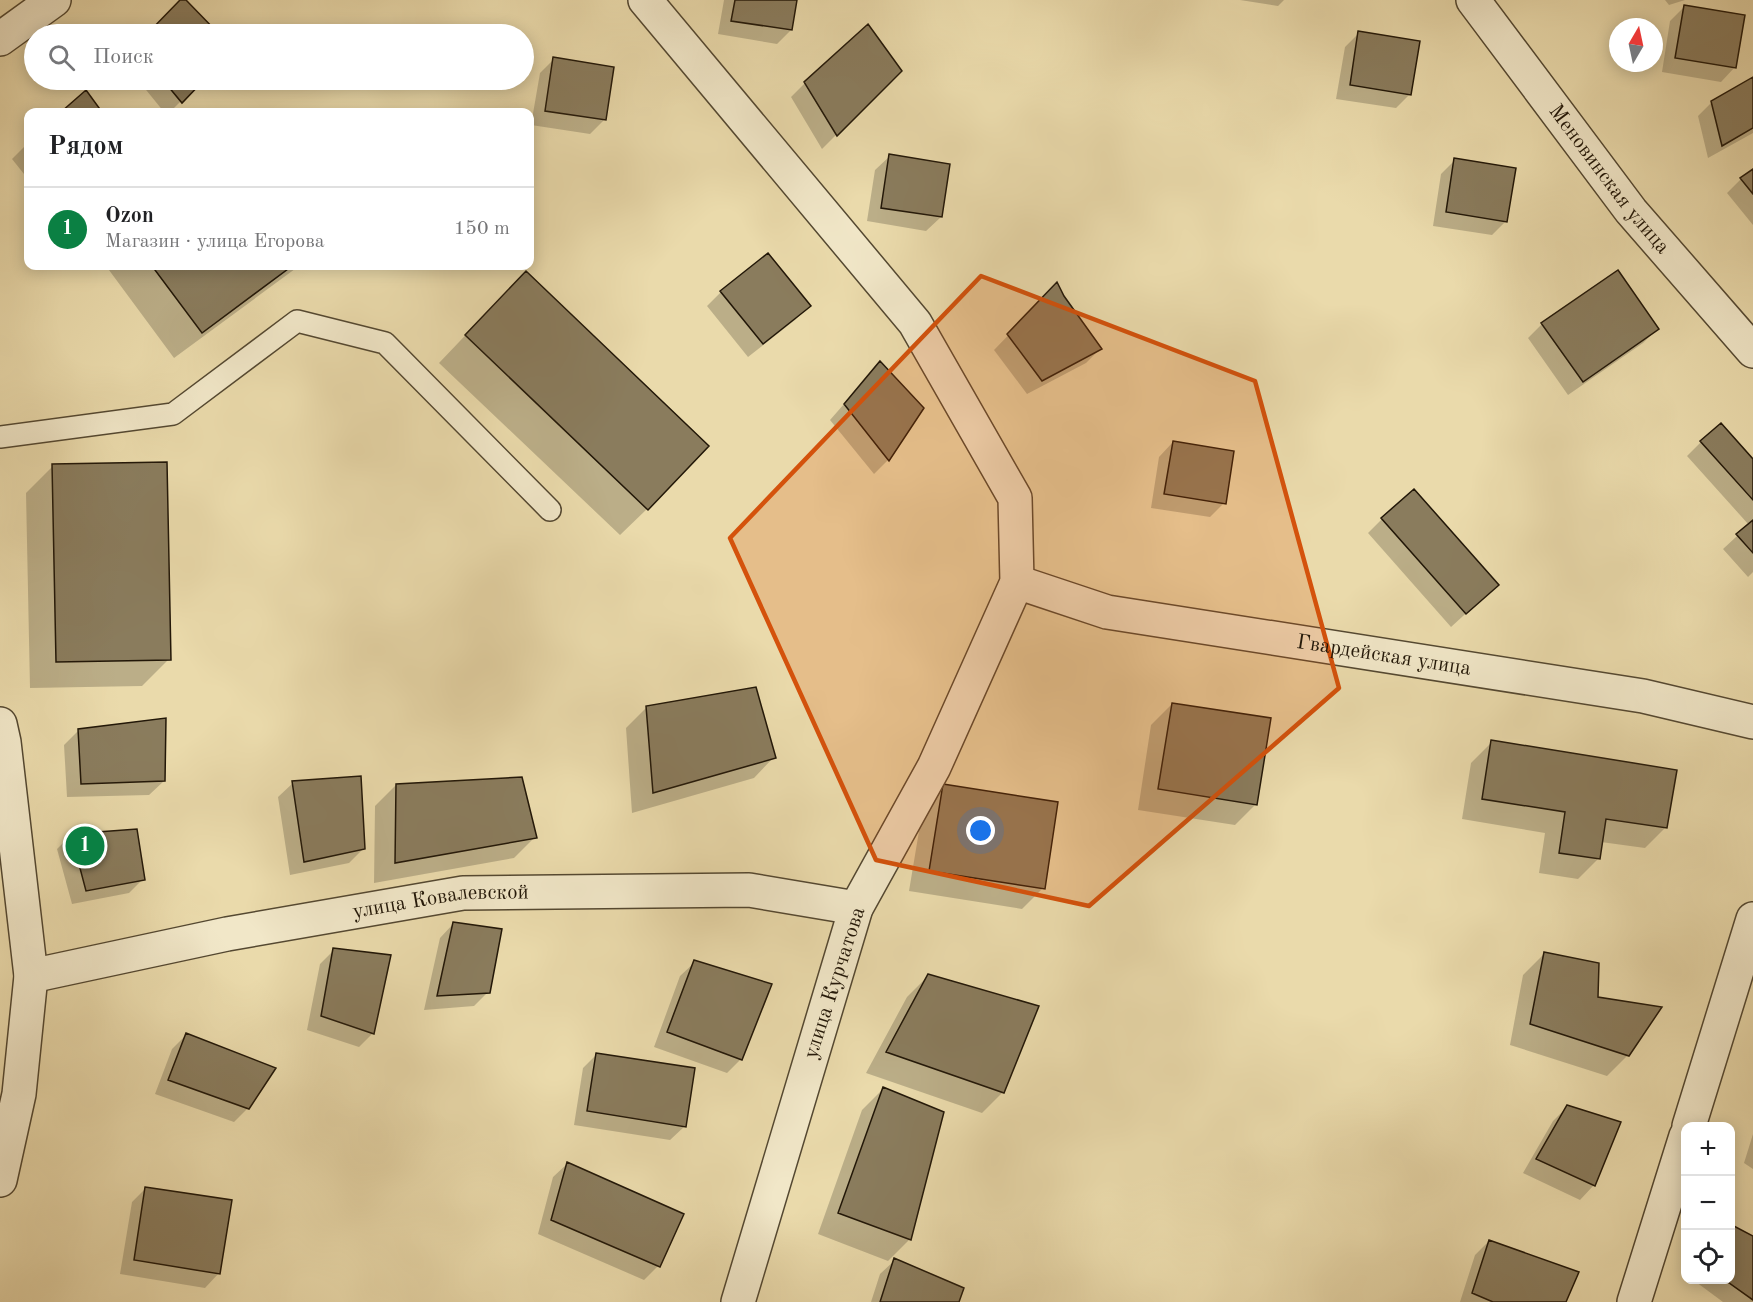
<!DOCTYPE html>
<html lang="ru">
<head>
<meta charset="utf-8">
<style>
  :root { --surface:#fff; --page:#f2f2f2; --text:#202124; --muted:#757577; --line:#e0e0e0; --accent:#0b8043 }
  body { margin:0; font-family:"Old Standard TT",serif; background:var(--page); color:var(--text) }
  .controls { position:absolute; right:18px; bottom:18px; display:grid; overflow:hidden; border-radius:12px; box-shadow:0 3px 15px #0003 }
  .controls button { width:54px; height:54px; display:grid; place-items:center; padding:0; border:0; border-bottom:2px solid var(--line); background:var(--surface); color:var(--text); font:30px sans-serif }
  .compass { position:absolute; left:1609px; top:18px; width:54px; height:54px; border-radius:50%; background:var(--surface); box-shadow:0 3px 15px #0003; rotate:9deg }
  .you { position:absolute; left:981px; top:831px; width:21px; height:21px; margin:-15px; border:4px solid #fff; border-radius:50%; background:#1a73e8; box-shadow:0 0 0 9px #1a73e833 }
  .badge { display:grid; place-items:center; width:39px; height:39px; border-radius:50%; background:var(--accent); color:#fff; font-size:20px; font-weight:700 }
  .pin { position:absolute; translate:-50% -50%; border:3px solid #fff; box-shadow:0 2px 6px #0006 }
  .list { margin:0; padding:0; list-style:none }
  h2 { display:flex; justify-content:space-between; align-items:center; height:78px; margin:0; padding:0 24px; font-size:26px }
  h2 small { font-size:20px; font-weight:400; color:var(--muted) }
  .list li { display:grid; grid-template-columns:39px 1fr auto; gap:18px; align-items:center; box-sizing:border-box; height:84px; padding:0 24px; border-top:2px solid var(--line) }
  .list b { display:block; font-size:22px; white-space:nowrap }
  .list p { margin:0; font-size:20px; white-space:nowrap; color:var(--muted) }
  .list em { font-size:20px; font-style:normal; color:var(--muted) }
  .icon { flex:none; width:33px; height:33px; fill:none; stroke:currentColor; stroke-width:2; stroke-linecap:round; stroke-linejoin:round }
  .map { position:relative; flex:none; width:1753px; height:1302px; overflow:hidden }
  .search { position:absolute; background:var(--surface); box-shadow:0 3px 15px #0003; left:24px; top:24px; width:510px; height:66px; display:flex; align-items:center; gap:15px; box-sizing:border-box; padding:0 21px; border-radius:33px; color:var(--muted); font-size:22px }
  .panel { position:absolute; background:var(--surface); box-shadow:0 3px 15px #0003; left:24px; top:108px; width:510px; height:162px; border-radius:12px }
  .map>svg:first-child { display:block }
  .shadow { fill:#0003 }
  .building { fill:#8a7c5d; stroke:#221708; stroke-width:1.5 }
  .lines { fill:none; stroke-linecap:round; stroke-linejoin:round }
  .lane-casing { stroke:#544831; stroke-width:24 }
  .street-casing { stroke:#544831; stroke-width:36 }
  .lane { stroke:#f1e7c8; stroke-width:21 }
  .street { stroke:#f1e7c8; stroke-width:33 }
  .marked { fill:#d4520c; fill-opacity:0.2; stroke:#d4520c; stroke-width:4.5; stroke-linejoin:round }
  .labels { text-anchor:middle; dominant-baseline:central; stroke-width:4.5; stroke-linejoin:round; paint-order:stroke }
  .street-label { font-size:21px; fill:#221708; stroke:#f1e7c8 }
</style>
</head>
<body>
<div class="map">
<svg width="1753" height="1302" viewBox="0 0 1753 1302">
  <rect width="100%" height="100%" fill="#eadaab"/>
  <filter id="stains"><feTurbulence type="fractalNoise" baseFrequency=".00333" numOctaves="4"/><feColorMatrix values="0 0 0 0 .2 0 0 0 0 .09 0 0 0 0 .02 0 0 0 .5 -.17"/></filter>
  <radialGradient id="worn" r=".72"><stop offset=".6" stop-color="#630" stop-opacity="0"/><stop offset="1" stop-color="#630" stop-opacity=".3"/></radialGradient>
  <path class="shadow" d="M182 0H184L216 34H148Z
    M724 0H796L791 30 777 44 718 34Z
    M1240 0H1284L1278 6Z
    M1665 0H1685L1669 5Z
    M1684 7 1735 67 1721 82 1662 72 1670 21Z
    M1359 33 1410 94 1396 108 1336 99 1345 47Z
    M554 59 604 120 590 134 531 125 540 73Z
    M900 71 822 149 791 97 805 83Z
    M1753 79V133L1708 158 1698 116 1712 102Z
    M138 80H202L170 112H164Z
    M86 92 100 112H63Z
    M28 143V179L12 159Z
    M890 156 941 217 926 231 867 221 875 170Z
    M1455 160 1506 221 1492 235 1433 226 1441 174Z
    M1753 171V225L1727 193 1741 179Z
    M106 266H299L174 358Z
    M1057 285 1062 297 1100 349 1086 363 1027 394 994 350Z
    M721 292 809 306 795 320 748 357 707 306Z
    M499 300 647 509 620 535 439 363Z
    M1542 324 1657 329 1643 343 1568 395 1528 338Z
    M880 363 923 409 888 460 874 474 830 420Z
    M1173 442 1224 503 1210 517 1151 508 1159 457Z
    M1701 442 1753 461V572L1748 577 1723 549 1749 525 1687 456Z
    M53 466 169 659 142 686 30 688 26 493Z
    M1382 519 1497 585 1451 627 1368 533Z
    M1172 704 1256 804 1235 825 1138 810 1151 725Z
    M647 707 774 757 754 778 632 813 626 728Z
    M79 730 164 781 149 795 67 797 64 745Z
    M1492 742 1666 827 1645 848 1601 842 1599 858 1578 879 1539 873 1545 833 1462 819 1471 763Z
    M293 783 363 849 349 863 290 875 278 797Z
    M396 785 535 837 514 858 374 883 375 806Z
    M944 786 1043 888 1022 909 909 891 923 807Z
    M136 830 143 879 129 893 72 904 57 849 71 835Z
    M454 923 488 992 474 1006 424 1010 440 938Z
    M334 950 373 1033 359 1047 307 1030 320 964Z
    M1544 954 1596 998 1628 1055 1607 1076 1510 1045 1523 975Z
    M695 962 741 1059 727 1073 654 1047 680 976Z
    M928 976 1003 1092 982 1113 866 1073 907 997Z
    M186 1035 248 1108 234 1122 155 1094 172 1049Z
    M597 1054 685 1126 670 1140 574 1125 583 1068Z
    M883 1089 943 1113 909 1240 888 1261 818 1234 862 1110Z
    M1567 1107 1594 1185 1580 1200 1523 1173 1553 1121Z
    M1753 1134V1169L1744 1163Z
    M568 1163 658 1266 644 1280 538 1234 553 1177Z
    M146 1188 219 1273 205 1288 120 1274 132 1202Z
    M1753 1237V1302H1723L1696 1282 1697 1280H1730Z
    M1489 1241 1564 1302H1460L1475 1255Z
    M895 1260 958 1302H871L880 1274Z"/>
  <path class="building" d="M180 0H186L219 34H147Z
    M735 0H797L792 30 731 21Z
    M1684 5 1745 15 1736 68 1675 58Z
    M868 24 902 71 837 136 804 82Z
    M1358 31 1420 41 1411 95 1350 85Z
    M553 57 614 67 606 120 545 111Z
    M1753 77V128L1722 146 1711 101Z
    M163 80H204L182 103Z
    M86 90 102 112H61Z
    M889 154 950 164 942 217 881 208Z
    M1454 158 1516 168 1507 222 1446 212Z
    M1753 169V194L1740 178Z
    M768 253 811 306 763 344 720 291Z
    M152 266H292L202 333Z
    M1618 270 1659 329 1583 382 1541 323Z
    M526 271 709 446 648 510 465 335Z
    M1057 282 1064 296 1102 349 1042 381 1007 334Z
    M880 361 924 408 889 461 844 404Z
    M1721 423 1753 459V500L1700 441Z
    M1173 441 1234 451 1226 504 1164 494Z
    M167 462 171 660 56 662 52 464Z
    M1414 489 1499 585 1466 614 1381 518Z
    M1753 520V553L1736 534Z
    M756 687 776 758 653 793 646 706Z
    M1172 703 1271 718 1257 805 1158 789Z
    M166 718 165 781 81 784 78 729Z
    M1491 740 1677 770 1667 828 1606 819 1600 859 1559 853 1565 812 1482 799Z
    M361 776 365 849 304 862 292 781Z
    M522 777 537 838 395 863 396 784Z
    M943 784 1058 802 1045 889 929 871Z
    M137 829 145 880 86 891 71 834Z
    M453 922 502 929 490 993 437 996Z
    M333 948 391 955 374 1034 321 1016Z
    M1544 952 1599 963 1598 997 1662 1007 1629 1056 1530 1024Z
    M694 960 772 984 742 1060 667 1032Z
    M928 974 1039 1006 1004 1093 886 1052Z
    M186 1033 276 1068 249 1109 168 1080Z
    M596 1053 695 1068 686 1127 587 1111Z
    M883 1087 944 1112 911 1240 838 1213Z
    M1567 1105 1621 1122 1595 1186 1536 1159Z
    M567 1162 684 1214 660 1267 551 1220Z
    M145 1187 232 1200 220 1274 134 1260Z
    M1730 1224 1753 1236V1300L1725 1280H1730Z
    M1489 1240 1579 1272 1566 1302H1493L1472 1293Z
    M894 1258 964 1288 959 1302H880Z"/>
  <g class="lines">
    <defs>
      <path id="lane" d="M0 437 173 414 297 321 385 343 550 510"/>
      <g id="street">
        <path d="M645 0 915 323 1015 498 1017 582 934 767 856 908 738 1302"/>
        <path id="s1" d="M1473 0 1631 211 1753 351"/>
        <path d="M0 39 54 0"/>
        <path id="s2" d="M1017 582 1107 612 1643 696 1753 722"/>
        <path d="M0 724 4 742 31 976 19 1094 0 1180"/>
        <path id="s3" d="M31 976 227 934 463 893 749 890 856 908"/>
        <path d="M1689 1126 1753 919"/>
        <path d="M1634 1302 1686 1136"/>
      </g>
    </defs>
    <use href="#lane" class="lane-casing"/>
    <use href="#street" class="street-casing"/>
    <use href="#lane" class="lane"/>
    <use href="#street" class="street"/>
  </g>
  <path class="marked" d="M981 276 1255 381 1339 688 1089 906 876 860 730 538Z"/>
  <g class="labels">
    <g class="street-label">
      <text stroke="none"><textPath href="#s1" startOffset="225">Меновинская улица</textPath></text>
      <text stroke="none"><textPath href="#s2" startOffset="375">Гвардейская улица</textPath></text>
      <text stroke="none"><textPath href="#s3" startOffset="417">улица Ковалевской</textPath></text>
      <text transform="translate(835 983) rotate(-72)">улица Курчатова</text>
    </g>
  </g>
  <rect width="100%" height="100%" filter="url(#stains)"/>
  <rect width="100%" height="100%" fill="url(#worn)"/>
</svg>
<div class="controls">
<button>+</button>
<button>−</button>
<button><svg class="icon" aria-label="locate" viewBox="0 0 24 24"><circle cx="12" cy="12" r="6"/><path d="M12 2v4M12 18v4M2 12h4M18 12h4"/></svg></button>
</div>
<svg class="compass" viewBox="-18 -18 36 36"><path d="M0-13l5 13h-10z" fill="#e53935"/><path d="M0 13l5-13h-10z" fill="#757577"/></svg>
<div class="you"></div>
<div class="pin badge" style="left:85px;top:846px">1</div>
<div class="search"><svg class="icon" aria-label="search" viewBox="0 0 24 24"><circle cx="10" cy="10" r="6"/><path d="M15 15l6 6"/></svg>Поиск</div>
<section class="panel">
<h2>Рядом<small></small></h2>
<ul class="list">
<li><span class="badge">1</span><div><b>Ozon</b><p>Магазин · улица Егорова</p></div><em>150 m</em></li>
</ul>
</section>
</div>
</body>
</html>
